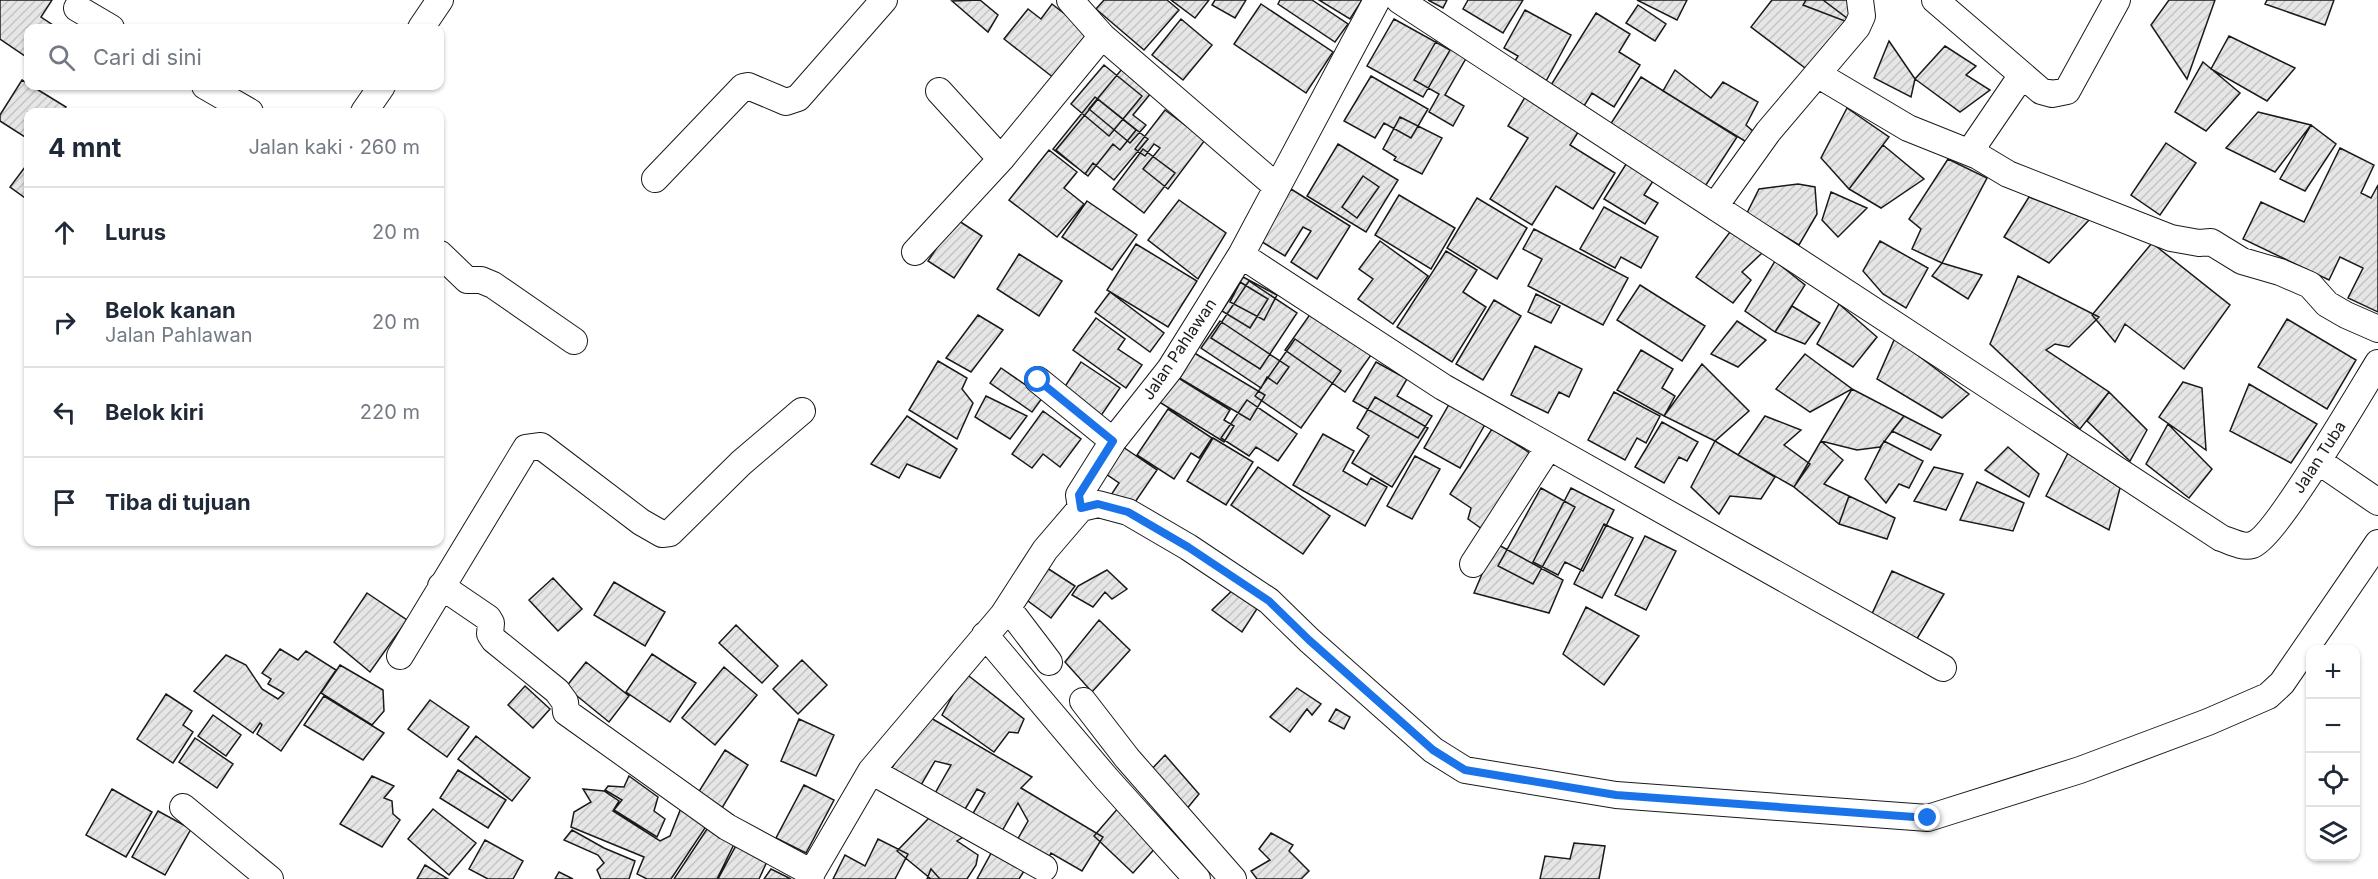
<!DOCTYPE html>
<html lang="id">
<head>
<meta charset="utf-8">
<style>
  :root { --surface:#fff; --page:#f6f6f7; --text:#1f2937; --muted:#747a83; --line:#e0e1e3 }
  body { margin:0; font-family:Inter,sans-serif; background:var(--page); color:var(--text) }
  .controls { position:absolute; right:18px; bottom:18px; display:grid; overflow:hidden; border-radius:12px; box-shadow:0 2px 4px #0004 }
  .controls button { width:54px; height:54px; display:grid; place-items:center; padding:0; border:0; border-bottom:2px solid var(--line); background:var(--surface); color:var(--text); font:30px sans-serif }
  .stop { position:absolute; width:18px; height:18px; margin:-14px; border:4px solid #1a73e8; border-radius:50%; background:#fff }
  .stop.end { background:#1a73e8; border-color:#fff; box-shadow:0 2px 6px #0008 }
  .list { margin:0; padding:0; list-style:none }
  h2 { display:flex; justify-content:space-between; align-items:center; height:78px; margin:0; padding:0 24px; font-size:26px }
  h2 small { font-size:20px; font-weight:400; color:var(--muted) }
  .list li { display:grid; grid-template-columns:39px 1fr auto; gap:18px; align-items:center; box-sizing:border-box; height:90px; padding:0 24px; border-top:2px solid var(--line) }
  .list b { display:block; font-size:22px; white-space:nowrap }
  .list p { margin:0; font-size:20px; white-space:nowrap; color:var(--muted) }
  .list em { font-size:20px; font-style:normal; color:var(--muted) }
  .icon { flex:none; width:33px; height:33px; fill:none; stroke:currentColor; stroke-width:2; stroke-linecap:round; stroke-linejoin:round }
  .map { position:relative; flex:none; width:2378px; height:879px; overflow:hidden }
  .search { position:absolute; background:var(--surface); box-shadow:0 2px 4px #0004; left:24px; top:24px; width:420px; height:66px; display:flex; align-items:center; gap:15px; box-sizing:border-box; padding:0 21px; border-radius:12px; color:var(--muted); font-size:22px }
  .panel { position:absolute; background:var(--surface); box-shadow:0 2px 4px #0004; left:24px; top:108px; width:420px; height:438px; border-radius:12px }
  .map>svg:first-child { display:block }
  .building { fill:url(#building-hatch); stroke:#1a1a1a; stroke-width:1.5 }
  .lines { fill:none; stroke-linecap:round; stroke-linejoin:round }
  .street-casing { stroke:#1a1a1a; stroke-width:28 }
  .street { stroke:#fff; stroke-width:26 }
  .route { stroke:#1a73e8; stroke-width:8 }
  .labels { text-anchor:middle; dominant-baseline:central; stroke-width:4.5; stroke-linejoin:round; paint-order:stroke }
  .street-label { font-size:16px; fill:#1a1a1a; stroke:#fff }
</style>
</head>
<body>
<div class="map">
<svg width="2378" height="879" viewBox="0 0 2378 879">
  <defs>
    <pattern id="building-hatch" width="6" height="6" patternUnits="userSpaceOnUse" patternTransform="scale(1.5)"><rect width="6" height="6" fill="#e6e6e6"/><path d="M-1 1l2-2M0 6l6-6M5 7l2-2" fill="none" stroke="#c5c5c5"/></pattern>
  </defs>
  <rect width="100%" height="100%" fill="#fff"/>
  <path class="building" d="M0 0H52L41 17 56 27 28 28V58L0 39Z
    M980 0 998 15 988 32 952 1Z
    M1104 0H1167L1179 10 1144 50 1096 9Z
    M1171 0H1209L1195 18Z
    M1215 0H1246L1235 18 1212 5Z
    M1280 0H1312L1348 24 1335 42 1278 4Z
    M1319 0H1362L1350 19Z
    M1428 0H1447L1443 8Z
    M1468 0H1523L1503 33 1463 9Z
    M1637 0H1687L1677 20Z
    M1772 0H1823L1852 22 1813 74 1751 27Z
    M1806 0H1847L1851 3 1850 23 1803 5Z
    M2169 0H2215L2187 79 2151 25Z
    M2267 0H2334L2325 25 2265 4Z
    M1052 4 1094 37 1059 82 1004 39 1028 9 1041 19Z
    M1261 4 1333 52 1306 93 1234 44Z
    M1638 5 1666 24 1655 41 1626 23Z
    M1525 10 1571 35 1545 83 1512 66 1518 56 1504 48Z
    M1596 13 1630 34 1619 52 1640 65 1614 107 1592 93 1584 106 1551 85Z
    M1181 19 1212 45 1183 80 1152 55Z
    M1394 19 1450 50 1423 97 1367 66Z
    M1442 31 1472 48 1445 95 1464 106 1453 126 1429 112 1439 94 1414 80Z
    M2229 36 2295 68 2267 101 2211 69Z
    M1889 41 1915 79 1911 97 1874 78Z
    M1945 46 1976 66 1966 75 1990 90 1960 112 1915 79Z
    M2203 62 2240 93 2206 131 2175 112Z
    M1104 65 1142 96 1109 136 1071 104Z
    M1122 69 1151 93 1133 115 1146 125 1130 143 1089 109Z
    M1675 70 1711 98 1723 82 1758 102 1746 125 1761 138 1753 146 1663 91Z
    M1371 76 1428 109 1411 138 1384 123 1375 138 1344 121Z
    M1641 77 1737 137 1704 188 1608 128Z
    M22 80 66 107 62 112H28V139L0 121V115Z
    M1528 92 1582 126 1570 145 1615 173 1593 209 1556 186 1532 225 1490 199 1528 138 1508 126Z
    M1095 97 1136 130 1120 150 1113 144 1088 176 1053 149Z
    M1098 99 1148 139 1114 180 1093 163 1085 174 1056 150Z
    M1847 108 1889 137 1849 189 1821 158Z
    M1165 110 1205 140 1168 189 1143 169 1160 148 1154 144 1145 156 1135 149Z
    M2258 112 2311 125 2275 172 2226 148Z
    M1400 117 1442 138 1422 174 1394 160 1396 157 1383 149Z
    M2311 125 2336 144 2305 191 2280 179Z
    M2166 143 2196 163 2160 215 2131 195Z
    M1338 144 1398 180 1366 232 1307 196Z
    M1883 145 1924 179 1881 208 1849 189Z
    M2340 148 2374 165 2361 193 2371 198 2378 185V312L2348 298 2363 268 2340 257 2329 280 2243 239 2261 202 2304 222Z
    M1143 149 1175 173 1144 213 1113 189Z
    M1049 150 1077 172 1064 188 1084 204 1057 237 1009 200Z
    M1948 159 1987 178 1942 263 1912 249 1921 229 1909 219Z
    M1628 161 1655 178 1644 195 1658 203 1645 224 1604 199Z
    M28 163V200L10 187Z
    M1363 176 1379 187 1357 218 1342 207Z
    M1798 184 1815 187 1817 214 1799 245 1747 213 1759 189Z
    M1291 189 1350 226 1317 279 1291 262 1311 231 1303 227 1285 256 1259 240Z
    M1831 192 1867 208 1838 237 1822 220Z
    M1399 195 1455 228 1431 269 1375 235Z
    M2029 197 2089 220 2049 263 2004 237Z
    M1477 198 1527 228 1497 279 1447 248Z
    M1179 200 1226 233 1198 279 1148 240Z
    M1087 201 1137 235 1112 270 1062 237Z
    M1604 207 1658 237 1641 268 1621 257 1615 268 1580 249Z
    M956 219 982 236 954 278 928 261Z
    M1733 228 1762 253 1742 272 1751 280 1733 303 1696 277Z
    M1534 229 1628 278 1603 325 1528 286 1542 259 1523 249Z
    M1380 241 1428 276 1393 324 1358 299 1373 279 1359 269Z
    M1880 241 1928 268 1906 308 1883 294 1863 271Z
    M2152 243 2230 305 2184 369 2125 324 2115 342 2092 315Z
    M1136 244 1197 281 1168 327 1107 290Z
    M1446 251 1477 270 1463 292 1486 307 1452 362 1397 327Z
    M1019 254 1062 281 1039 316 997 289Z
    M1775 261 1805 285 1775 332 1745 311Z
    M1942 263 1982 275 1968 299 1932 276Z
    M2018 276 2099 317 2069 347 2055 344 2046 350 2109 392 2080 429 1990 344Z
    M1243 277 1277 295 1264 320 1230 302Z
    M1249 281 1297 313 1260 369 1211 338Z
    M1240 282 1268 299 1250 328 1222 311Z
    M1640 285 1705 326 1682 361 1617 320Z
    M1110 292 1164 333 1150 352 1095 312Z
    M1536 294 1560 306 1551 323 1528 312Z
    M1494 300 1521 316 1483 380 1456 364Z
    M1839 304 1877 337 1853 367 1817 344Z
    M1792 306 1820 323 1805 344 1775 332Z
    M1311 313 1371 355 1345 392 1285 350Z
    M978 315 1003 330 971 372 946 358Z
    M1096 318 1125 339 1118 349 1142 365 1126 388 1073 350Z
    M2287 319 2356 360 2327 409 2258 367Z
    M1220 321 1289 367 1277 384 1267 377 1261 388 1201 348Z
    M1737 321 1766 340 1738 367 1711 354Z
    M1895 338 1969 394 1942 418 1877 379Z
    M1295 339 1341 371 1301 428 1255 396Z
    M1535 346 1582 369 1569 397 1559 392 1548 413 1511 395Z
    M1641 350 1673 369 1662 388 1675 396 1664 416 1617 390Z
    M1191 351 1265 395 1250 420 1176 376Z
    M1805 354 1852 389 1810 412 1776 389Z
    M938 361 967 378 962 389 973 403 957 439 909 410Z
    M1081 362 1120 388 1098 420 1062 391Z
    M1376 362 1407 379 1397 396 1432 416 1418 438 1353 401Z
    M1702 364 1749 411 1715 441 1664 416Z
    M1001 368 1043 397 1032 412 990 383Z
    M1172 374 1230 410 1224 420 1234 426 1224 442 1156 400Z
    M2183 382 2202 388 2206 450 2159 417Z
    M2249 384 2317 424 2291 463 2230 431Z
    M1852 389 1904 416 1880 447 1857 450 1821 441Z
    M1614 392 1660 416 1646 443 1637 438 1625 460 1588 440Z
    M2109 392 2147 430 2130 461 2087 421Z
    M986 396 1027 416 1010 439 975 417Z
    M1375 397 1428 428 1392 487 1352 463 1369 436 1357 428Z
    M1247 400 1297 434 1278 461 1256 447 1249 456 1221 438Z
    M1451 401 1487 421 1460 468 1424 448Z
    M1168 409 1212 438 1199 458 1191 453 1174 479 1137 455Z
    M1043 411 1081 439 1060 467 1043 454 1032 468 1012 454Z
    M907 416 957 449 940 478 907 464 899 478 871 464Z
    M1765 416 1801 430 1784 445 1810 464 1794 487 1738 455Z
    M1904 416 1941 435 1931 450 1892 431Z
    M1662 422 1698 442 1687 461 1679 457 1664 483 1635 467Z
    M2168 424 2212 469 2189 498 2146 464Z
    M1492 429 1530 453 1482 529 1468 519 1471 508 1450 494Z
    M1323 434 1354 451 1343 471 1367 485 1371 478 1387 487 1365 526 1293 485Z
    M1213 438 1253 462 1226 505 1187 481Z
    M1715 441 1775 477 1761 499 1730 496 1719 514 1691 487Z
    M1821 441 1843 460 1824 484 1849 496 1839 524 1794 487Z
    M1884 441 1923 461 1909 488 1899 484 1886 503 1865 479Z
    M1123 447 1157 470 1131 508 1111 495 1119 483 1106 474Z
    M2008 447 2039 474 2029 497 1985 470Z
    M2068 453 2120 488 2109 530 2046 496Z
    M1415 456 1440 469 1412 519 1387 506Z
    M1258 467 1330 516 1303 554 1231 505Z
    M1934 467 1963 474 1946 510 1914 501Z
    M1977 482 2024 503 2013 531 1960 520Z
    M1541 488 1575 507 1533 584 1498 566Z
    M1571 488 1614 510 1583 571 1565 562 1558 575 1533 562Z
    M1849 496 1895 518 1887 539 1839 524Z
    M1604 524 1633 538 1602 598 1574 584Z
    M1645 536 1676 551 1646 610 1615 595Z
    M1495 543 1563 580 1549 613 1474 593Z
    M1044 566 1075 586 1051 618 1020 595Z
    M1107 570 1127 589 1112 599 1105 592 1093 607 1072 595 1078 586Z
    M1892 571 1944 594 1915 642 1870 618Z
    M553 578 582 609 558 631 529 600Z
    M614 582 665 612 645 646 594 615Z
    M1238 585 1262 601 1242 632 1212 610Z
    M367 593 407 620 370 672 334 642Z
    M1586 607 1639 636 1604 685 1563 654Z
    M1099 620 1130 650 1092 692 1065 662Z
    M736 625 778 666 762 683 719 643Z
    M280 649 298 660 306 651 336 670 281 751 257 734 262 725 260 723 253 733 194 691 226 655 246 665 262 689 278 699 284 693 268 684 271 679 262 673Z
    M652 654 696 683 670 722 626 692Z
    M802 660 827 685 798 714 773 689Z
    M586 662 629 696 609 722 566 687Z
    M340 665 383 690 384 711 372 725 321 693Z
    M724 667 757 695 715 745 682 718Z
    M965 673 1024 719 1018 733 1009 732 994 752 942 715Z
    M525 686 550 709 533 728 508 705Z
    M1297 688 1321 704 1312 715 1307 709 1290 732 1270 717Z
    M166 694 192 711 183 725 193 732 173 763 137 739Z
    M324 696 384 733 363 760 304 725Z
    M430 700 469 727 447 757 408 729Z
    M1336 709 1350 717 1344 729 1329 721Z
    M924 714 1032 777 1021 788 1103 837 1082 871 1051 853 1047 861 1016 842 1028 821 1018 803 1002 831 972 815 985 793 977 789 964 811 934 795 951 765 935 761 921 785 892 768Z
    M213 715 241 735 226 756 198 736Z
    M799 719 834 735 816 776 781 761Z
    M476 736 530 778 512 801 458 759Z
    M195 738 233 764 217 788 179 762Z
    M725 750 748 765 722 808 698 793Z
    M1165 755 1199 794 1185 811 1150 771Z
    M458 770 506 800 488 828 440 798Z
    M372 776 394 786 384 798 392 801 393 814 400 820 382 847 340 824Z
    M629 776 658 797 654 811 665 819 657 837 614 810 622 800 605 790 608 786 624 787Z
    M804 785 834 800 806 853 776 838Z
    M112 789 152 812 126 857 86 835Z
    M583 789 604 791 619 801 613 811 660 841 670 836 681 808 707 825 671 879H647L637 874 644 857 571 827 574 812 591 802Z
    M1119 807 1158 845 1133 873 1094 836Z
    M433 809 476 843 449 875 408 839Z
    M158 811 191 829 165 875 132 857Z
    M929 818 963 837 957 841 978 855 976 865 967 879H931L897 851Z
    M711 823 737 838 717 879H674Z
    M572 830 604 848 635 861 629 879H601L597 870 604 863 598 855 564 840Z
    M1271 833 1293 845 1289 851 1309 871 1301 879H1257L1251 871 1270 860 1259 849Z
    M740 838 770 855 759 879H718Z
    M878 839 908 854 895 879H833L845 855 865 866Z
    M485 840 523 861 513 879H488L469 869Z
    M1574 843 1605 846 1599 879H1540L1545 856 1570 859Z
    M995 846 1029 863 1019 879H977Z
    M425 865 448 879H417Z
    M771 869 791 879H764Z
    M931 869 940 879H927Z
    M559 872 573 879H555Z"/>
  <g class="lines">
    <defs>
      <path id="street" d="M1399 0 2221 538C2230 541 2242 548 2252 545 2275 538 2360 392 2378 363
        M1935 0 2041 91 2052 94 2067 91 2117 0
        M77 8 111 28
        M421 28 440 0
        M1102 36 1277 187
        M1817 74 1908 128 1978 156
        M2022 75 1975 144 1978 156 2008 174 2171 238 2199 243 2211 242 2242 261 2280 272 2310 285 2327 304 2346 315 2378 329
        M205 86 250 112
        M939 91 1001 159
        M364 112 382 86
        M655 179 743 87 748 86 786 102 798 98 884 0
        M1715 206 1768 132 1857 27 1862 16 1860 0
        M915 252 1001 159 1102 36 1070 0
        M440 254 467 280H481L493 285 574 341
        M1241 255 1443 387 1943 668
        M1038 380 1113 441
        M2318 461 2378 502
        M1081 508 1098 504 1128 512 1188 547 1269 601 1309 640 1433 750 1465 770 1616 795 1928 818 2080 770 2208 722 2268 696 2282 683 2378 543
        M1473 564 1548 448
        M441 586 488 618 491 623 490 634 494 640 557 691 565 702 566 712 727 827 812 873
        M1008 608 1049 662
        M985 635 1106 778 1197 879
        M400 656 526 448 541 446 641 522 662 534 670 533 741 463 802 411
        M1083 701 1127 758 1233 879
        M871 771 1044 868
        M183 807 270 879
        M808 879 871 771 1003 615 1045 550 1081 508 1079 495 1113 441 1170 369 1241 255 1377 0"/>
    </defs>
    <use href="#street" class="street-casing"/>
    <use href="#street" class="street"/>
  </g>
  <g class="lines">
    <path class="route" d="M1038 380 1113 441 1079 495 1081 508 1098 504 1128 512 1188 547 1269 601 1309 640 1433 750 1465 770 1616 795 1928 818"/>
  </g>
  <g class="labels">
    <g class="street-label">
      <text transform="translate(1179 349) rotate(-56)">Jalan Pahlawan</text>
      <text transform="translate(2319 457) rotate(-57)">Jalan Tuba</text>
    </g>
  </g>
</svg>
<div class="controls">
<button>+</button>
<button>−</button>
<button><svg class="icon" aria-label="locate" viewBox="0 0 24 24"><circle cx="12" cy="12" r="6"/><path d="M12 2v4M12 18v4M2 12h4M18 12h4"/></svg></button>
<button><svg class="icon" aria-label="layers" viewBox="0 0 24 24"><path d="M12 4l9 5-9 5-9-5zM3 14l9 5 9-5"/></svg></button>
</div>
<div class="stop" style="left:1038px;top:380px"></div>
<div class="stop end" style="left:1928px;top:818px"></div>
<div class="search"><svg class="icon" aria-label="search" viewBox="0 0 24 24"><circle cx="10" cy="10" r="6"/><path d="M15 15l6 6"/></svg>Cari di sini</div>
<section class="panel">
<h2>4 mnt<small>Jalan kaki · 260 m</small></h2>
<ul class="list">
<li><svg class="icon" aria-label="ahead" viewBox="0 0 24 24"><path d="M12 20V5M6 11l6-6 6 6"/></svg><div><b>Lurus</b></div><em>20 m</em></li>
<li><svg class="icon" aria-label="right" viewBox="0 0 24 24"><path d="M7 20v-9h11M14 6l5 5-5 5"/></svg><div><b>Belok kanan</b><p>Jalan Pahlawan</p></div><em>20 m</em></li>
<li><svg class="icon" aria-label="left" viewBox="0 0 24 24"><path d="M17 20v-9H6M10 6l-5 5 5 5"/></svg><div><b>Belok kiri</b></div><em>220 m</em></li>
<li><svg class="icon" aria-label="arrive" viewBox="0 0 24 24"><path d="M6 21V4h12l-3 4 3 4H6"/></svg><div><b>Tiba di tujuan</b></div></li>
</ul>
</section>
</div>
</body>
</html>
